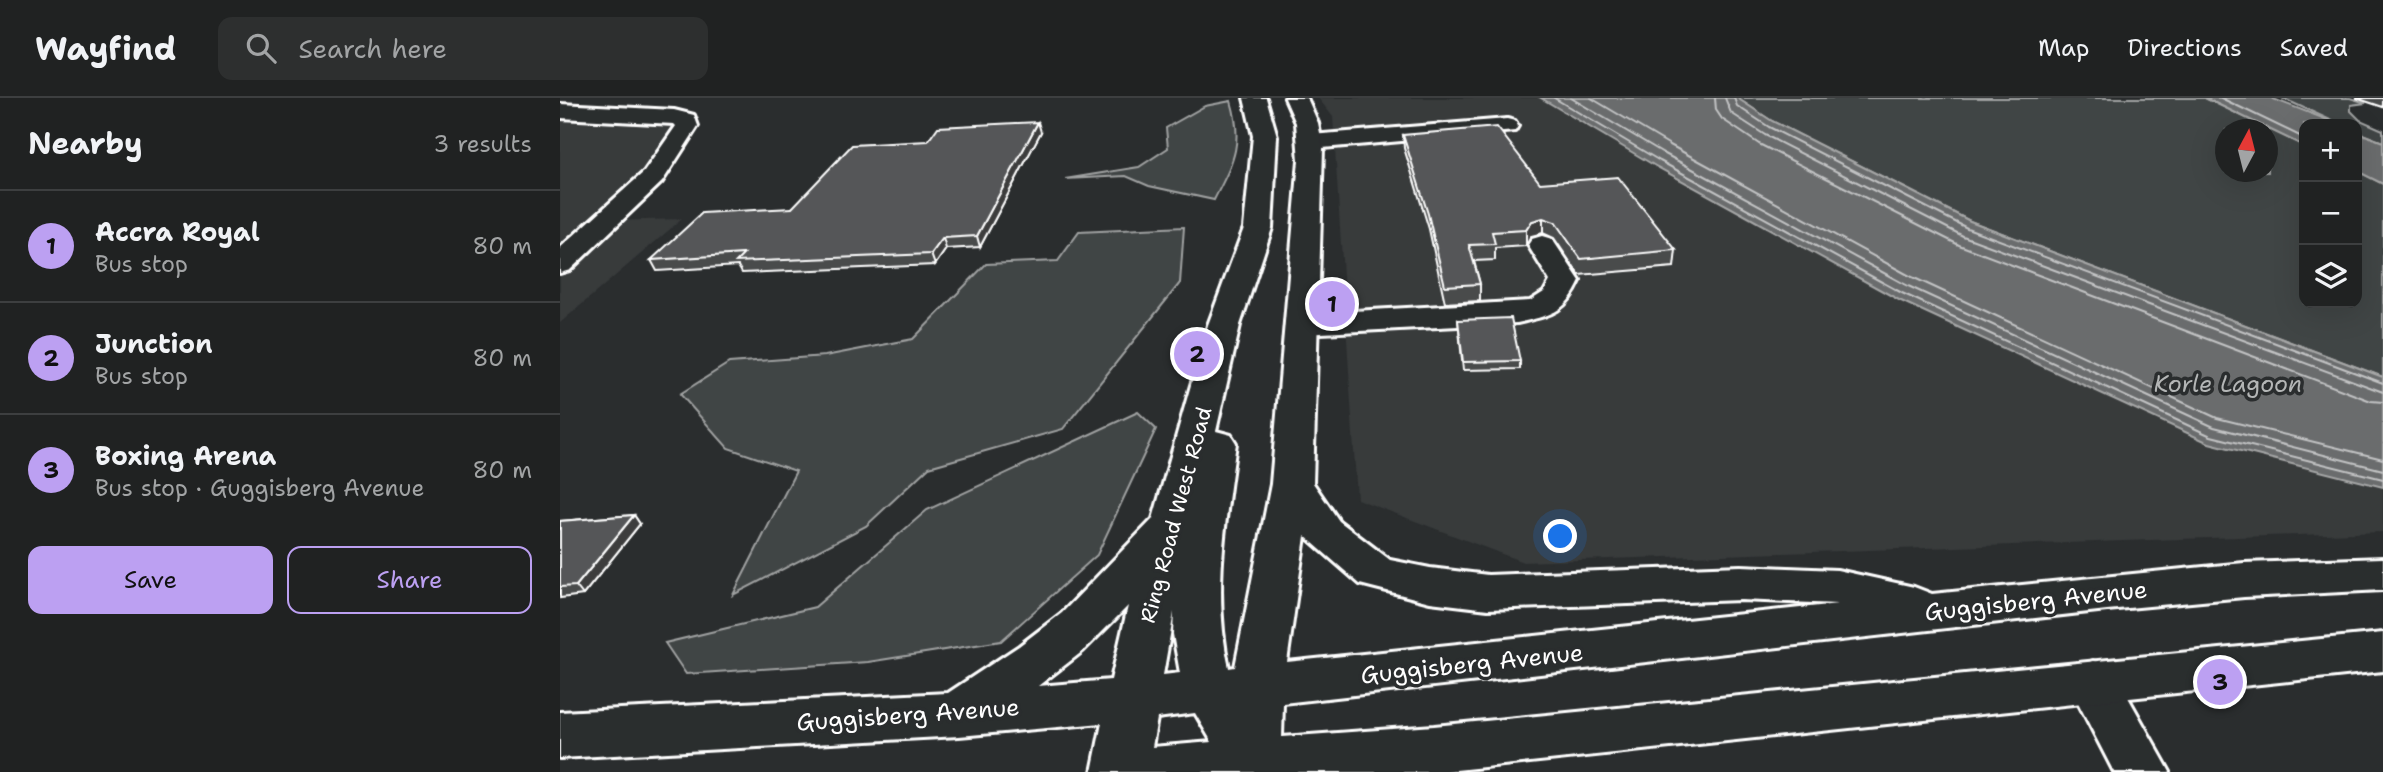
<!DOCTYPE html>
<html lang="en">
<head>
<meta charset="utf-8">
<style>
  :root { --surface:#202222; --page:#2d2f2f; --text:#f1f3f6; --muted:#a2a4a5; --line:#3d3f40; --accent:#bca0f2 }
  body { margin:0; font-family:"Shantell Sans",sans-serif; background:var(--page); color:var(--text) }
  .controls { position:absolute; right:21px; top:21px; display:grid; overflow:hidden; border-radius:14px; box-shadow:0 7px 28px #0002 }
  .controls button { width:63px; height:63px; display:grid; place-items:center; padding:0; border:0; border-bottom:2px solid var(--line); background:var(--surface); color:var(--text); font:35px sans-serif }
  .compass { position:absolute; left:1655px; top:21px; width:63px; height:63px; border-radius:50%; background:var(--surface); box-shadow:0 7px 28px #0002; rotate:7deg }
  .you { position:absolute; left:1001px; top:439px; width:24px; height:24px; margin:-18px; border:5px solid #fff; border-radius:50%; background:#1a73e8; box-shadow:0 0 0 10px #1a73e833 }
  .badge { display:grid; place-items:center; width:46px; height:46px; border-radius:50%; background:var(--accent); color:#111; font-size:23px; font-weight:700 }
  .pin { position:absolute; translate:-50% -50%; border:4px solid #fff; box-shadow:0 2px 7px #0006 }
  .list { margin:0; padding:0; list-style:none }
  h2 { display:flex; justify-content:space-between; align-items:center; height:91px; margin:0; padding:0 28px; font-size:30px }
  h2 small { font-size:23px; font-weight:400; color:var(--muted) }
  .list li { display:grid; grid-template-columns:46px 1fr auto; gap:21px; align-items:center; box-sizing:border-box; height:112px; padding:0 28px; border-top:2px solid var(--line) }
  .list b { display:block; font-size:26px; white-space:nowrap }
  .list p { margin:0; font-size:23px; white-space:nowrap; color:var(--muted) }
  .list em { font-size:23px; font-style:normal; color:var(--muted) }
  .actions { display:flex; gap:14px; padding:21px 28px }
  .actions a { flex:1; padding:16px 0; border:2px solid var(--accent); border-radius:14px; text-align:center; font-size:24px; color:var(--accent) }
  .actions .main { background:var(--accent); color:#111 }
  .icon { flex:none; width:38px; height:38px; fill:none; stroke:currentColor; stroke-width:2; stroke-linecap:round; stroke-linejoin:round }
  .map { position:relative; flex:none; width:1823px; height:674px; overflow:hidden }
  header { display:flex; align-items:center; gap:42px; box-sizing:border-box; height:98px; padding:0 35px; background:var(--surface); border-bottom:2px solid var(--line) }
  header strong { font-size:33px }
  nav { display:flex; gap:38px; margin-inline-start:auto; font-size:24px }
  .search { width:490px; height:63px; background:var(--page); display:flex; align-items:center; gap:18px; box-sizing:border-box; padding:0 24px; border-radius:14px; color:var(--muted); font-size:26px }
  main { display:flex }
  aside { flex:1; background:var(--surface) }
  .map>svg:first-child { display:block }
  .built { fill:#373a3b }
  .green { fill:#414445; stroke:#a0a2a2; stroke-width:2; fill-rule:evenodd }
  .water { fill:#6a6c6d; stroke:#a6a7a7; stroke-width:2 }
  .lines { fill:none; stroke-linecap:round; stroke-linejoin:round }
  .shore { stroke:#c3c4c5; stroke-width:2 }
  .minor-casing { stroke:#fff; stroke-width:6 }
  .major-casing { stroke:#fff; stroke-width:6 }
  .minor { fill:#2a2d2e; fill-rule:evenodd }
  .major { fill:#2a2d2e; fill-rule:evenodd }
  .wall { fill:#494b4c; stroke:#fff; stroke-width:2 }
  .shaded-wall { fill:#3c3d3e; stroke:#fff; stroke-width:2 }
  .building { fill:#555758; stroke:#fff; stroke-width:2 }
  .labels { text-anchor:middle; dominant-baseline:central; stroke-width:7; stroke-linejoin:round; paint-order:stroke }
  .street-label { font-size:21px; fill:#fff; stroke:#2a2d2e }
  .water-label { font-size:23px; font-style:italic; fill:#b4b6b6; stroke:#2a2d2e }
  .near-street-label { font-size:24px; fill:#fff; stroke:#2a2d2e }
</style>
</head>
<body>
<header>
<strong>Wayfind</strong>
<div class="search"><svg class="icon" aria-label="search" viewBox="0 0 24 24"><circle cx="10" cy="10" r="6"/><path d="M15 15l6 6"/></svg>Search here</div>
<nav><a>Map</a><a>Directions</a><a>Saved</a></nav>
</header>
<main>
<aside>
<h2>Nearby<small>3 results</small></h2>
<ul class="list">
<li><span class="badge">1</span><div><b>Accra Royal</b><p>Bus stop</p></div><em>80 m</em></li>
<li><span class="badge">2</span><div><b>Junction</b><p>Bus stop</p></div><em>80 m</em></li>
<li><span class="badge">3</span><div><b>Boxing Arena</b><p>Bus stop · Guggisberg Avenue</p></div><em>80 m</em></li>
</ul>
<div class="actions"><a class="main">Save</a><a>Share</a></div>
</aside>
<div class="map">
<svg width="1823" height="674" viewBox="0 0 1823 674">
  <rect width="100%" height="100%" fill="#2a2d2e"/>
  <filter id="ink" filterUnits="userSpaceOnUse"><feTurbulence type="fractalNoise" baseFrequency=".0143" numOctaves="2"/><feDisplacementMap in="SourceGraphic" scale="14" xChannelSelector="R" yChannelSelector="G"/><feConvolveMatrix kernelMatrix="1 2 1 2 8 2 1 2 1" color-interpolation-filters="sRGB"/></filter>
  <g filter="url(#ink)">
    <path class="built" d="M758 0H981L1097 69 1339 202 1649 345 1823 389V434L963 464 797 401 773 19Z
      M0 19 115 23 101 74 44 123 122 121 0 225Z"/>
    <path class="green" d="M1177 0H1645L1744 48V205H1797V73L1823 86V279L1410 123 1212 23ZM1666 32H1708V74H1666Z
      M1722 0H1790L1806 5 1791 7V13L1800 22 1823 32V44L1797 34V26H1779Z
      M671 3C684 47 673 64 654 102L589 88 566 78 505 81 579 69 608 50 606 30 645 8Z
      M624 129 620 185 503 331 369 369 306 428 173 497 236 373 168 350 120 296 169 265 265 258 353 241 426 166 498 163 519 134Z
      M578 314 596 331 537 457 441 543 308 564 126 576 105 545 255 509 367 412Z"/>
    <path class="water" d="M981 0H1177L1212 23 1410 123 1823 279V389L1649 345 1339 202 1097 69Z
      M1645 0H1711L1778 26H1744V48Z
      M1797 34 1823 44V86L1797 73Z"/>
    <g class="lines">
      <path class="shore" d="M994 0 1100 63 1342 195 1651 338 1823 381
        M1011 0 1105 56 1346 187 1654 329 1823 372
        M1031 0 1110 47 1350 178 1657 320 1823 361
        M1155 0 1156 12 1162 21 1199 46 1399 147 1811 303 1823 304
        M1165 0 1171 15 1205 37 1403 138 1823 294
        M1174 0 1177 8 1209 29 1407 130 1823 285
        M1661 0 1744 40"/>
      <defs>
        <path id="minor" d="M0 6 114 12 134 17 138 28 102 84 10 172 0 175V150L84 74 116 28 114 26 0 20Z
          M947 21 955 23 958 28 955 33 751 51 743 49 739 44 743 39 751 37Z
          M982 138 992 141 1020 183C1005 216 990 217 957 225L741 236 729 233 725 226 729 219 741 216 970 203 984 194 990 183 968 147 972 141Z
          M1533 563 1551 569 1610 674H1554L1507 583 1515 569Z"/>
        <path id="major" d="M684 0H706L717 38 712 130 680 227 656 333 671 337 676 345C666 420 652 495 669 570L675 569 711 386 739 62 736 25 725 0H747L758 25 763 50 753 385 779 423 830 462 870 470 928 477 1181 468 1277 472 1354 489 1372 496 1684 465 1823 460V492L1684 499 1547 512 723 605 722 639 874 628 1823 535V573L877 674H532L542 625 399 638 0 660V614L388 595 459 548 502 515 593 421 648 227 684 130 693 38ZM745 438 800 486 870 504 928 511 1181 502 1278 506 727 564ZM568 508 551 582 478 588 523 553ZM614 514 613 536 620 575 603 577ZM635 615 652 644 592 649 597 620Z"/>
      </defs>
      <use href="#minor" class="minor-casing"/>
      <use href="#major" class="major-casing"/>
      <use href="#minor" class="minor"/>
      <use href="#major" class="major"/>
    </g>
    <path class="wall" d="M1796 0H1823V9Z
      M481 34 420 149 386 151 375 167 182 175 178 168 97 173 91 162 232 110 368 43Z
      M843 37 980 85 1116 152 1114 169 1019 177 994 140 983 135 971 138 966 148 935 150V162L914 163 920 186V203L885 205 869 131 844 50Z
      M898 222 960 263V271L903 272Z
      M74 417 80 426 23 497 0 500V423Z"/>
    <path class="shaded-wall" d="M478 24 481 34 420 149 417 138Z
      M983 120V135L971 138 966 148V132L972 123Z
      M383 140 386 151 375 167 371 156Z
      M74 417 80 426 23 497 16 488Z"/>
    <path class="building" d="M478 24 417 138 383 140 371 156 176 164 184 156 91 162 142 115 232 110 292 47 368 43 378 29Z
      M937 29 980 85 1058 79 1116 152 1021 161 995 124 983 120 972 123 966 132 932 134 935 146 909 147 920 186 885 188 868 116 843 37Z
      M951 220 960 263 903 264 898 222Z
      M74 417 16 488 0 489V423Z"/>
  </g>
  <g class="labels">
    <g class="street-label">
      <text transform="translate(616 417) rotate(-75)">Ring Road West Road</text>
    </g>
    <g class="water-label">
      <text x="1668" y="286">Korle Lagoon</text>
    </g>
    <g class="near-street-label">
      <text transform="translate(1476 503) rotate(-6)">Guggisberg Avenue</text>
      <text transform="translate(912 566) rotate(-6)">Guggisberg Avenue</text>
      <text transform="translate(348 617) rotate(-4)">Guggisberg Avenue</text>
    </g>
  </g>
</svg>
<div class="controls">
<button>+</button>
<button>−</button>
<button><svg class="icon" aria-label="layers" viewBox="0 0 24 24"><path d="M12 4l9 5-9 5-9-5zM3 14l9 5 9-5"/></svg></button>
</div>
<svg class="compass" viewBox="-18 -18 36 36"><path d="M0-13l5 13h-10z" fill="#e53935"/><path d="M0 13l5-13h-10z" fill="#a2a4a5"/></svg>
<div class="you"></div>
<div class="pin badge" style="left:772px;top:206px">1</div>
<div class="pin badge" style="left:637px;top:256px">2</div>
<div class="pin badge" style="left:1660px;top:584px">3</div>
</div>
</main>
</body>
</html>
